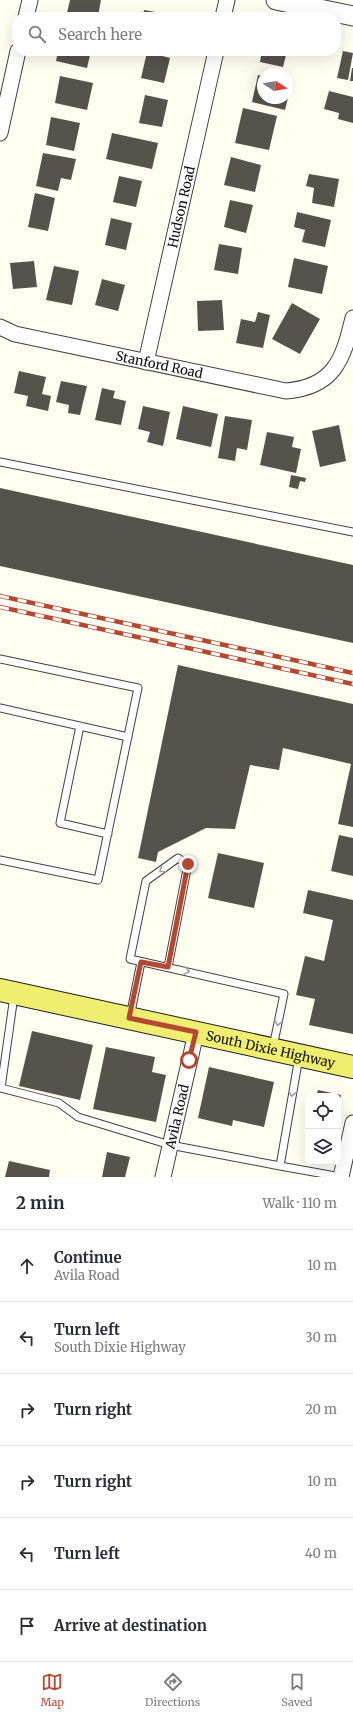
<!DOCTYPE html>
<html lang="en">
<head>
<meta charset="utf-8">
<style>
  :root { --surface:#fff; --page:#f7f7f7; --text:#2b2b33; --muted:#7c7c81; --line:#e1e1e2; --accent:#b54830 }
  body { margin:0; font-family:Merriweather,serif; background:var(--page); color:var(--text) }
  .controls { position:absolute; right:12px; bottom:12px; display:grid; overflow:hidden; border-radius:8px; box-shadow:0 4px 16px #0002 }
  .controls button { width:36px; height:36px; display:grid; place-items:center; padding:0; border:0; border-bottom:1px solid var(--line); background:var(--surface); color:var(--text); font:20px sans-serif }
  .compass { position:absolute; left:257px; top:68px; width:36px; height:36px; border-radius:50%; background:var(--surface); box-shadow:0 4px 16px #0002; rotate:101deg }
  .stop { position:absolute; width:12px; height:12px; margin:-9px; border:3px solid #b54830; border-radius:50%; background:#fff }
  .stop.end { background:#b54830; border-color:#fff; box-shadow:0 1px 4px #0008 }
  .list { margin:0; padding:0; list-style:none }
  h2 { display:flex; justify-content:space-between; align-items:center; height:52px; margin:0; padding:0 16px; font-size:17px }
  h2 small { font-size:13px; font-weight:400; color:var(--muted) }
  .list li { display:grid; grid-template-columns:26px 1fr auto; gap:12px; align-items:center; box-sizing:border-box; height:72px; padding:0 16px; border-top:1px solid var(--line) }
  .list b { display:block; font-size:15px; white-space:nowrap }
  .list p { margin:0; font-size:13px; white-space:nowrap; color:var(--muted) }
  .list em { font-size:13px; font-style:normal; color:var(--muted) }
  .icon { flex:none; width:22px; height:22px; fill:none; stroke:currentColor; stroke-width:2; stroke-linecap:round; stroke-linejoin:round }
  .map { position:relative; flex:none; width:353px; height:1177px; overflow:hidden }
  .search { position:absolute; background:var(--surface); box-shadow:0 4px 16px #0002; left:12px; right:12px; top:12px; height:44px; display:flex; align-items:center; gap:10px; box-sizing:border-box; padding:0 14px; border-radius:16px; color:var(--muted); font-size:15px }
  .sheet { height:484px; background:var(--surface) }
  nav { display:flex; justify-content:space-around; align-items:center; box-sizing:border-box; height:56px; border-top:1px solid var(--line); background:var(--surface); font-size:11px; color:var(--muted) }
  nav a { display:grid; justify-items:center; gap:2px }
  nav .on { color:var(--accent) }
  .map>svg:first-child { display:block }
  .building { fill:#56524c }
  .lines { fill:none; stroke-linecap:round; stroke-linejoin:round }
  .service-casing { stroke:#414141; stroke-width:9 }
  .minor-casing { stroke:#414141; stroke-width:17 }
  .tertiary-casing { stroke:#414141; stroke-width:21 }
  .primary-casing { stroke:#1f1f1f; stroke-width:24 }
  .service { stroke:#fff; stroke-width:7 }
  .minor { stroke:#fff; stroke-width:15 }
  .tertiary { stroke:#fff; stroke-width:19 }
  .primary { stroke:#efee70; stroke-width:22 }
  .rail-casing { stroke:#b54830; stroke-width:4.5 }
  .rail { stroke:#fff; stroke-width:3; stroke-dasharray:9; stroke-linecap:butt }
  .oneway { stroke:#9f9f9f }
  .route { stroke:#b54830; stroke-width:5 }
  .labels { text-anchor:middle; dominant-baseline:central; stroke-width:4; stroke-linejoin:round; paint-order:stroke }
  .street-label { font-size:13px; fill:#0e0e0e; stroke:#fff }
</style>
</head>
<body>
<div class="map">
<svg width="353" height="1177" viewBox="0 0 353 1177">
  <rect width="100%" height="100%" fill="#fefef1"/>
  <path class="building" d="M70 0H101L98 16 89 15V17H66Z
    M144 10 178 16V17H143Z
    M58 51H91L87 68 56 61Z
    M262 51H287L283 67 260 62Z
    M343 51 353 53 348 80 337 78Z
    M147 52 170 58 164 83 141 78Z
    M352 68H353V81H350Z
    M258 75 263 76V98H288L285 110 252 102Z
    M60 76 93 83 87 110 55 103Z
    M287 82 291 83 288 98H287Z
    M329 91 353 97V123L338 119 339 113 324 109Z
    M145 95 168 100 162 127 139 123Z
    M243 108 277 116 269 150 235 143Z
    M51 117 80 123 74 151 46 145Z
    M112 133 158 143 152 169 106 159Z
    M43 153 76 159 71 180 61 178 58 191 36 186Z
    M231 157 261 165 255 192 224 185Z
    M309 174 339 179 334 207 312 203 314 188 306 186Z
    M119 176 142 181 136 207 113 202Z
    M35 193 55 198 48 231 28 227Z
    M230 200 253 205 246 233 224 227Z
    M297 212 331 220 325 247 302 242 305 230 294 227Z
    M111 218 132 223 126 250 105 245Z
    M219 244 242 248 238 274 214 270Z
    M294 258 328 266 322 294 288 287Z
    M34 261 37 287 13 289 10 263Z
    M54 266 79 271 72 305 46 300Z
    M102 279 125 285 118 311 95 305Z
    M222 300 224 330 198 331 197 301Z
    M292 303 320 319 300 354 272 339Z
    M258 312 270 315 263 348 236 343 241 319 255 322Z
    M19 371 46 377 42 394 51 396 48 411 26 406 28 396 14 393Z
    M61 381 87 386 80 415 68 413 69 405 56 402Z
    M102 388 115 391 113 398 126 401 121 425 95 420Z
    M143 406 170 412 163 446 147 442 150 432 138 429Z
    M183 406 218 414 211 447 176 439Z
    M225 416 252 420 247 450 237 448 235 461 218 458Z
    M339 425 346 461 320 467 312 431Z
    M267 432 294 437 292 447 301 449 296 473 260 465Z
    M291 475 306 478 305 482 300 481 298 489 289 487Z
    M0 488 353 565V643L0 566Z
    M178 665 353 704V827L338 824 351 764 283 748 279 770 250 765 235 829 206 828 158 852 156 862 138 858Z
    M339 835 353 838V876L331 871Z
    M218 853 264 863 254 908 208 898Z
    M308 890 353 900V1034L309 1025 315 999 296 995 305 956 324 961 333 920 303 913Z
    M32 1031 93 1045 80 1100 19 1086Z
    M106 1047 155 1057 152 1072 166 1075 156 1122 93 1109Z
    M209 1067 274 1082 264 1127 233 1120 232 1126 198 1118Z
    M318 1090 341 1095 339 1104 338 1096H316Z
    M107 1152 130 1157 125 1177H102Z
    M9 1161 50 1170 49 1177H5Z"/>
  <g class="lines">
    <defs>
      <path id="service" d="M0 462 353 532
        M0 659 138 688 98 880 0 860
        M0 708 128 737
        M80 726 60 823 108 834
        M168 967 188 864 178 858 146 881 130 959 284 994 273 1047
        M14 996 1 1088 59 1103 78 1117 170 1145 280 1166 341 1177
        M130 1017 141 962
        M280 1166 299 1057"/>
      <g id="minor">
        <path d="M26 17 30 0"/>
        <path d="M223 17 227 0"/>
        <path d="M0 133 18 51"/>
        <path id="s1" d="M0 327 15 334 286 391C334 387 343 360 353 318"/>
        <path id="s2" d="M146 362 216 51"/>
        <path id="s3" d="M163 1177 196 1033"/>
        <path d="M341 1177 353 1123"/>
      </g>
      <path id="tertiary" d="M276 0 353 16"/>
      <g id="primary">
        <path id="s4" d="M0 990 353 1067"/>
      </g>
    </defs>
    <use href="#service" class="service-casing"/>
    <use href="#minor" class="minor-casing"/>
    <use href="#tertiary" class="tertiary-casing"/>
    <use href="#primary" class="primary-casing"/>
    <use href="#service" class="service"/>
    <use href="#minor" class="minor"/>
    <use href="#tertiary" class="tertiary"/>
    <use href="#primary" class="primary"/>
    <defs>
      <path id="rail" d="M0 596 353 673
        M0 607 353 684"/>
    </defs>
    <use href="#rail" class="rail-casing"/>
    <use href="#rail" class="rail"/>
  </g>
  <defs><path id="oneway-chevron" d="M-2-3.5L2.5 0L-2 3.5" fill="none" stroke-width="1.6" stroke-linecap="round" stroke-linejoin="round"/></defs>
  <g class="oneway">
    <use href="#oneway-chevron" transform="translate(162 870) rotate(145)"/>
    <use href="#oneway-chevron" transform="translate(187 971) rotate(13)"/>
    <use href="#oneway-chevron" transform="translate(278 1023) rotate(102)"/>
    <use href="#oneway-chevron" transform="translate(292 1094) rotate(100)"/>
  </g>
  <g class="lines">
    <path class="route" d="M188 864 168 967 141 962 129 1018 196 1032 189 1060"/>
  </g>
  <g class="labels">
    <g class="street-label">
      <text stroke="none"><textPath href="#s2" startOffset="159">Hudson Road</textPath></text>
      <text stroke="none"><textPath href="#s1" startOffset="164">Stanford Road</textPath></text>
      <text stroke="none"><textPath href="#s4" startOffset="277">South Dixie Highway</textPath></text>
      <text stroke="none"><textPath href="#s3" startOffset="62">Avila Road</textPath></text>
    </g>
  </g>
</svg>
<div class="controls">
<button><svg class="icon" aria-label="locate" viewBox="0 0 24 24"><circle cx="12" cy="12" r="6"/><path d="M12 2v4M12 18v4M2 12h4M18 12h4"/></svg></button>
<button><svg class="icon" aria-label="layers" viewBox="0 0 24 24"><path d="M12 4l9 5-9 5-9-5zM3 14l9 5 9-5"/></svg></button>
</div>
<svg class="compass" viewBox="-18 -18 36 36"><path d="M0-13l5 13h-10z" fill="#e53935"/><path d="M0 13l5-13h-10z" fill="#7c7c81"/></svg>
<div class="stop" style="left:189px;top:1060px"></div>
<div class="stop end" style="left:188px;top:864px"></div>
<div class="search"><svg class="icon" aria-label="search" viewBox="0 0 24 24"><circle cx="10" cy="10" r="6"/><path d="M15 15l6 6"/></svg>Search here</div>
</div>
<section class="sheet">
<h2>2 min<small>Walk · 110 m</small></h2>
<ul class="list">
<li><svg class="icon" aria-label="ahead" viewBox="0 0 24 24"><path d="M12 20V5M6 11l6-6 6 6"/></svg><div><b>Continue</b><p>Avila Road</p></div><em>10 m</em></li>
<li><svg class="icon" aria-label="left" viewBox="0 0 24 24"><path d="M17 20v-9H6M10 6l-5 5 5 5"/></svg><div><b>Turn left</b><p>South Dixie Highway</p></div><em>30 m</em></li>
<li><svg class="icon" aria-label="right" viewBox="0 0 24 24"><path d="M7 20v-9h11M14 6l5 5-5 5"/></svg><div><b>Turn right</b></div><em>20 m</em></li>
<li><svg class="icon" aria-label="right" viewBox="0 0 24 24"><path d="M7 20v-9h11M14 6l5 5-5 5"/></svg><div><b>Turn right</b></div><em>10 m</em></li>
<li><svg class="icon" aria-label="left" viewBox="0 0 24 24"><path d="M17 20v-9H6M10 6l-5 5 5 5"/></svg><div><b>Turn left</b></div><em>40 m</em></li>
<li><svg class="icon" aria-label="arrive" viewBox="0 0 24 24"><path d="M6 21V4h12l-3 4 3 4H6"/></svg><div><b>Arrive at destination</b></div></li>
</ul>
</section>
<nav>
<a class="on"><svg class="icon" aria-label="map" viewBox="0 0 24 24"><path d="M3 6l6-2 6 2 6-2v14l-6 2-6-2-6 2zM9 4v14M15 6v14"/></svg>Map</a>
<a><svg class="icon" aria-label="directions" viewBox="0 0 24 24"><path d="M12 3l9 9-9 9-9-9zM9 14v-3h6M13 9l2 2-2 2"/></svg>Directions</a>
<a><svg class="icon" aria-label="saved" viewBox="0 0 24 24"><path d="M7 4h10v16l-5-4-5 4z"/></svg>Saved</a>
</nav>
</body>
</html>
